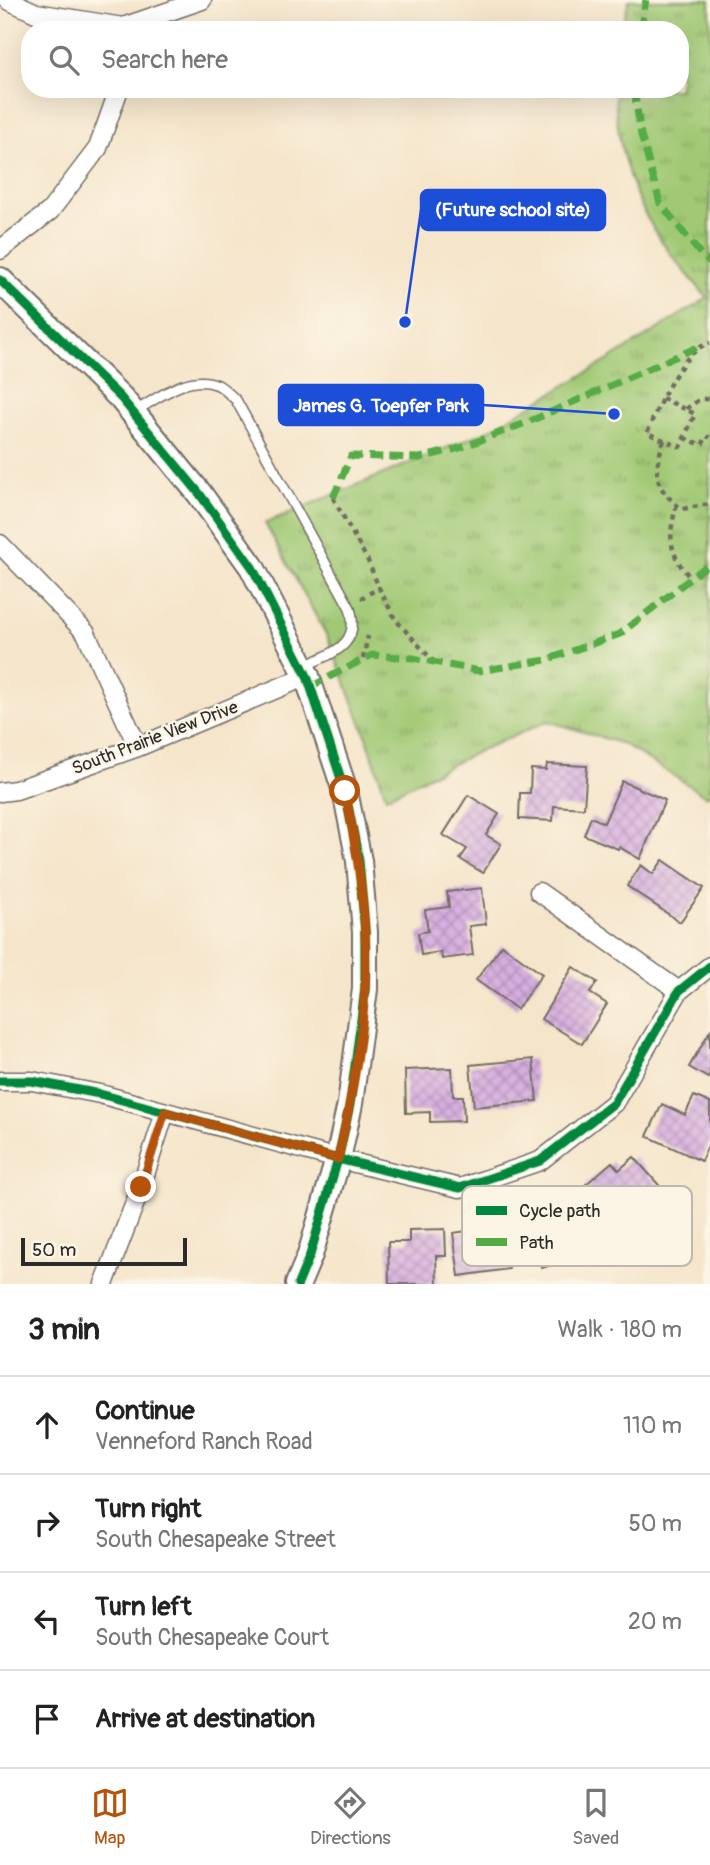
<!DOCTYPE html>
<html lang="en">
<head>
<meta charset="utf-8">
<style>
  :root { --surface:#fff; --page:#f6f6f6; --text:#222; --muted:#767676; --line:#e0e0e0; --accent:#b45309 }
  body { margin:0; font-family:Pangolin,sans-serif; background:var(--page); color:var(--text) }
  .scale { position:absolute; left:21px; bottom:18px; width:166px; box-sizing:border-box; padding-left:7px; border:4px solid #2b2b2b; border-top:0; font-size:19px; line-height:24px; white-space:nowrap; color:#2b2b2b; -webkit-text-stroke:5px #fcf5e5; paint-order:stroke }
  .stop { position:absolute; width:21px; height:21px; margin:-16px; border:5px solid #b45309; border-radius:50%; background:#fff }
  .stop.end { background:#b45309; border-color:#fff; box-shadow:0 2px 7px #0008 }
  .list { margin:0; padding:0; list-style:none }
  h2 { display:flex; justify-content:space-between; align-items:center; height:91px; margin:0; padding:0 28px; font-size:30px }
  h2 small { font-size:23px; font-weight:400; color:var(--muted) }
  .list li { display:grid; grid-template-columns:46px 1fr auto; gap:21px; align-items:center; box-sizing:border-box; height:98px; padding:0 28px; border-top:2px solid var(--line) }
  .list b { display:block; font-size:26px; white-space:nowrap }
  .list p { margin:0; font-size:23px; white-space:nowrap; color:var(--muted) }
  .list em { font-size:23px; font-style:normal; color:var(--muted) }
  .icon { flex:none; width:38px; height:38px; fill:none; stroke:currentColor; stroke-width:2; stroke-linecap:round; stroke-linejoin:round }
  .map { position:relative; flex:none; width:710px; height:1284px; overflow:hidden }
  .search { position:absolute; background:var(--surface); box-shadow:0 7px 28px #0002; left:21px; right:21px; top:21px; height:77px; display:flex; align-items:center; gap:18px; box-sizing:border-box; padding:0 24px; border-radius:28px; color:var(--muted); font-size:26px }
  .sheet { height:483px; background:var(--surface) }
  nav { display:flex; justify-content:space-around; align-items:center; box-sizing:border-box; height:98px; border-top:2px solid var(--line); background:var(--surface); font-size:19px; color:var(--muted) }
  nav a { display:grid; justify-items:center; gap:4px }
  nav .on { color:var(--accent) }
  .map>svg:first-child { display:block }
  .park { fill:url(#park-tufts); stroke:#667a50; stroke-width:2 }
  .building { fill:url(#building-cross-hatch) }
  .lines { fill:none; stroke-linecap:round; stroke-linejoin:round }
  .lane-casing { stroke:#726c63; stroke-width:12 }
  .street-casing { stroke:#726c63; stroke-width:21 }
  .secondary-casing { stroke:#726c63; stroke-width:28 }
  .path { stroke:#726c63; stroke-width:4.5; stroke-dasharray:5 5; stroke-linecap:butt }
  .lane { stroke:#fff; stroke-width:9 }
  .street { stroke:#fff; stroke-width:18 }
  .secondary { stroke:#fff; stroke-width:24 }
  .quiet { stroke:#54ab44; stroke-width:7; stroke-dasharray:14 7; stroke-linecap:butt }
  .cycleway-casing { stroke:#fcf5e5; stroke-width:13 }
  .cycleway { stroke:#00873e; stroke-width:9 }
  .route { stroke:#b45309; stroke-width:9 }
  .labels { text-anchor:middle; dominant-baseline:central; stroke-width:5; stroke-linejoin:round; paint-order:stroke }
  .street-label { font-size:18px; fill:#2b2b2b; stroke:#fcf5e5 }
  .key { fill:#fcf5e5; stroke:#bdb8ad; stroke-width:2 }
  .key-label { font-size:19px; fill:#2b2b2b }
  .leader { fill:none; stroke:#1d4ed8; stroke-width:2.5 }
  .callout-dot { fill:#1d4ed8; stroke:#fcf5e5; stroke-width:2.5 }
  .callout { fill:#1d4ed8; stroke:#1d4ed8; stroke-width:2.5 }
  .callout-label { font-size:19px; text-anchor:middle; font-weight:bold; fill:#fff }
</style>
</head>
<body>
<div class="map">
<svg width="710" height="1284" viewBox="0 0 710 1284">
  <defs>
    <pattern id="park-tufts" width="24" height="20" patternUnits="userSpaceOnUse" patternTransform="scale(1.75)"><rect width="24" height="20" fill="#a1c974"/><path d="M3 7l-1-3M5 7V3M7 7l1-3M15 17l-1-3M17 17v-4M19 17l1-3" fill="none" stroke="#83a35f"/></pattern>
    <pattern id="building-cross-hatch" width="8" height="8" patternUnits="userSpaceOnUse" patternTransform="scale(1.75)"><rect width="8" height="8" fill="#d7aee0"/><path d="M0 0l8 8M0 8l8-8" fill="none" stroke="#af8eb6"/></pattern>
  </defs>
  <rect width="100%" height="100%" fill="#fcf5e5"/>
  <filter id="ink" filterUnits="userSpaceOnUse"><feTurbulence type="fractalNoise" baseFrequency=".0143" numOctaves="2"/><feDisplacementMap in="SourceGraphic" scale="14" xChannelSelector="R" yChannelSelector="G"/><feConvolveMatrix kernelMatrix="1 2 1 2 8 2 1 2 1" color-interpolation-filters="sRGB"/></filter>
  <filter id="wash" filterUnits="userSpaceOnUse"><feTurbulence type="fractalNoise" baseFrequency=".00686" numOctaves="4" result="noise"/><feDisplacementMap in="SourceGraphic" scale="28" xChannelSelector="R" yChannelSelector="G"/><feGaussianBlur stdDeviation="1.57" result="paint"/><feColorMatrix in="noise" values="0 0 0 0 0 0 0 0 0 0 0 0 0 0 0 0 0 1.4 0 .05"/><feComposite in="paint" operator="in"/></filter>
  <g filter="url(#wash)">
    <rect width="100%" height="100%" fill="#f5e5ca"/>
    <path class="park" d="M629 0H710V794L706 796 623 744 548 721 481 750 386 797 366 735 327 636 265 523 487 431 607 361 707 298C696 283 681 268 669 252 633 204 616 149 615 89H680V30H621Z"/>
    <g id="blocks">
      <path class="building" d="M547 764 587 766 584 808 554 806 553 821 519 819 520 793H530L531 769 546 770Z
        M622 781 665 800 640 859 619 847 618 849 584 835 591 817 604 823Z
        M468 795 499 814 486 835 501 844 483 873 460 859 467 849 443 835Z
        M663 860 704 888 680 922 627 886 641 865 653 874Z
        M482 888 486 924 469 926 473 955 442 959 441 952 421 955 418 933 428 931 425 910 449 907 447 892Z
        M502 945 542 974 517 1009 476 980Z
        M573 967 597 982 590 993 607 1004 582 1044 541 1019Z
        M710 1031V1074L708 1078 689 1067Z
        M533 1059 537 1101 474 1107 470 1065Z
        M452 1068 453 1096H463L464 1121 430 1122V1112L406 1113 405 1070Z
        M694 1096 710 1103V1142L701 1161 647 1136 662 1104 685 1115Z
        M634 1157 665 1192 629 1223 607 1196 600 1202 585 1185 612 1162 619 1170Z
        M574 1195 591 1245 577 1250 579 1256 542 1268 528 1229 555 1219 550 1204Z
        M516 1224 520 1248 506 1250 509 1269 459 1276 453 1233Z
        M445 1229 446 1256H436L437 1284H389L388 1242H409V1230Z"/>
    </g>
  </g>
  <g filter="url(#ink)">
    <use href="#blocks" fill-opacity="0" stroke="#726c63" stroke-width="2"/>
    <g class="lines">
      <defs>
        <path id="lane" d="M134 412C158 398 189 372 218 385 224 388 230 395 236 400L350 608C361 646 332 653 304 666"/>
        <path id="street" d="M8 0 36 13 123 27 202 0
          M0 250 50 211 98 148 119 89
          M0 544 86 633 138 747
          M0 792 16 790 138 747 307 676
          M539 892 679 991
          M0 1081H32L100 1094 338 1159 460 1188 540 1161 614 1103 679 991 710 966
          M104 1284 141 1187 165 1112"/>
        <path id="secondary" d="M0 280 121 398 199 493 252 567 307 676 345 791 359 861 365 932V989L350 1104 338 1159 310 1255 298 1284"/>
      </defs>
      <use href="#lane" class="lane-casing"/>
      <use href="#street" class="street-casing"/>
      <use href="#secondary" class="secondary-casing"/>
      <path class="path" d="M662 398 695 414 680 447 647 433C657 408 682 349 710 343
        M686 409 700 399H710
        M684 438 702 445 707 436 710 438
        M664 440C653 473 653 487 682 509L710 504
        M333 498 368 561 379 588
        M677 505C667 536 669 555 691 578
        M363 600V597L379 588 395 619 434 662
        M363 659 368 636"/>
      <use href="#lane" class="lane"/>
      <use href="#street" class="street"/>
      <use href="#secondary" class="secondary"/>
      <path class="quiet" d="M640 30 646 0
        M634 89 641 135 660 203 702 256 710 262
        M333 498 351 456 420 458 460 448 528 422 702 345
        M310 687 372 655 413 658 479 671 546 660 620 634 710 563"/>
      <defs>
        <path id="cycleway" d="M0 280 121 398 199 493 252 567 307 676 345 791 359 861 365 932V989L350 1104 338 1159 310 1255 298 1284
          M0 1081H32L100 1094 338 1159 460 1188 540 1161 614 1103 679 991 710 966"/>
      </defs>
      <use href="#cycleway" class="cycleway-casing"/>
      <use href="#cycleway" class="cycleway"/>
    </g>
  </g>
  <g class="lines" filter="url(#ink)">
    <path class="route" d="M141 1187 165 1112 338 1159C350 1105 362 1044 365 989 369 922 358 856 345 791"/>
  </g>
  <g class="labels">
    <g class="street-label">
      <text transform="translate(155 738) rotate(-21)">South Prairie View Drive</text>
    </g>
  </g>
  <rect x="462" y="1186" width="230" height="80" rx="10" class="key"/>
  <rect x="476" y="1206" width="31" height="9" fill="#00873e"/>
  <rect x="476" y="1238" width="31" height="8" fill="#54ab44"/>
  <g class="key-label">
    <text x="519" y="1217">Cycle path</text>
    <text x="519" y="1249">Path</text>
  </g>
  <path class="leader" d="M405 322L421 210M614 414L483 405"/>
  <g class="callout-dot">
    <circle cx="405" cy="322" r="7"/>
    <circle cx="614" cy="414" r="7"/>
  </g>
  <g class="callout">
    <rect x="421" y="190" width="184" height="40" rx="7"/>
    <rect x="279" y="385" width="204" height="40" rx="7"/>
  </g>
  <g class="callout-label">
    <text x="513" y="216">(Future school site)</text>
    <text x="381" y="412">James G. Toepfer Park</text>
  </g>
</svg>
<div class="scale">50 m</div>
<div class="stop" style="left:345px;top:791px"></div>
<div class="stop end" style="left:141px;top:1187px"></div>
<div class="search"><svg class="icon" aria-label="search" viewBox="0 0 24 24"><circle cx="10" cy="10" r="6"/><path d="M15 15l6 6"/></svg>Search here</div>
</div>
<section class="sheet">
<h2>3 min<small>Walk · 180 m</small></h2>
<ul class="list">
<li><svg class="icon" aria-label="ahead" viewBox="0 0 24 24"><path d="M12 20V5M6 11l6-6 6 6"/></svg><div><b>Continue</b><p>Venneford Ranch Road</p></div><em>110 m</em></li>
<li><svg class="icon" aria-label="right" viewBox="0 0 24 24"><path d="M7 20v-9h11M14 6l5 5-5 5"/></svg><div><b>Turn right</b><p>South Chesapeake Street</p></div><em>50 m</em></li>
<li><svg class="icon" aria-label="left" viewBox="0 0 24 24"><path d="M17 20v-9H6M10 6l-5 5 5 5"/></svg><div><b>Turn left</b><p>South Chesapeake Court</p></div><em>20 m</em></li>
<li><svg class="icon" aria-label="arrive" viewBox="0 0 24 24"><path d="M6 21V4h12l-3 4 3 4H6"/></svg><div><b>Arrive at destination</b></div></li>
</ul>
</section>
<nav>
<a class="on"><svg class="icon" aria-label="map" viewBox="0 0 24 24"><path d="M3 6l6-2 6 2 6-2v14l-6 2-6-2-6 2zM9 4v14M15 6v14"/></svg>Map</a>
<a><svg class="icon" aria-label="directions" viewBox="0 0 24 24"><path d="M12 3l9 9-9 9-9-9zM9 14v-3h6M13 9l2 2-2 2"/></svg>Directions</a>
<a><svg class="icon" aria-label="saved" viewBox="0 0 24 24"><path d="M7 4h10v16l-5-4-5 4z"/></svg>Saved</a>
</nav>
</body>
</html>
